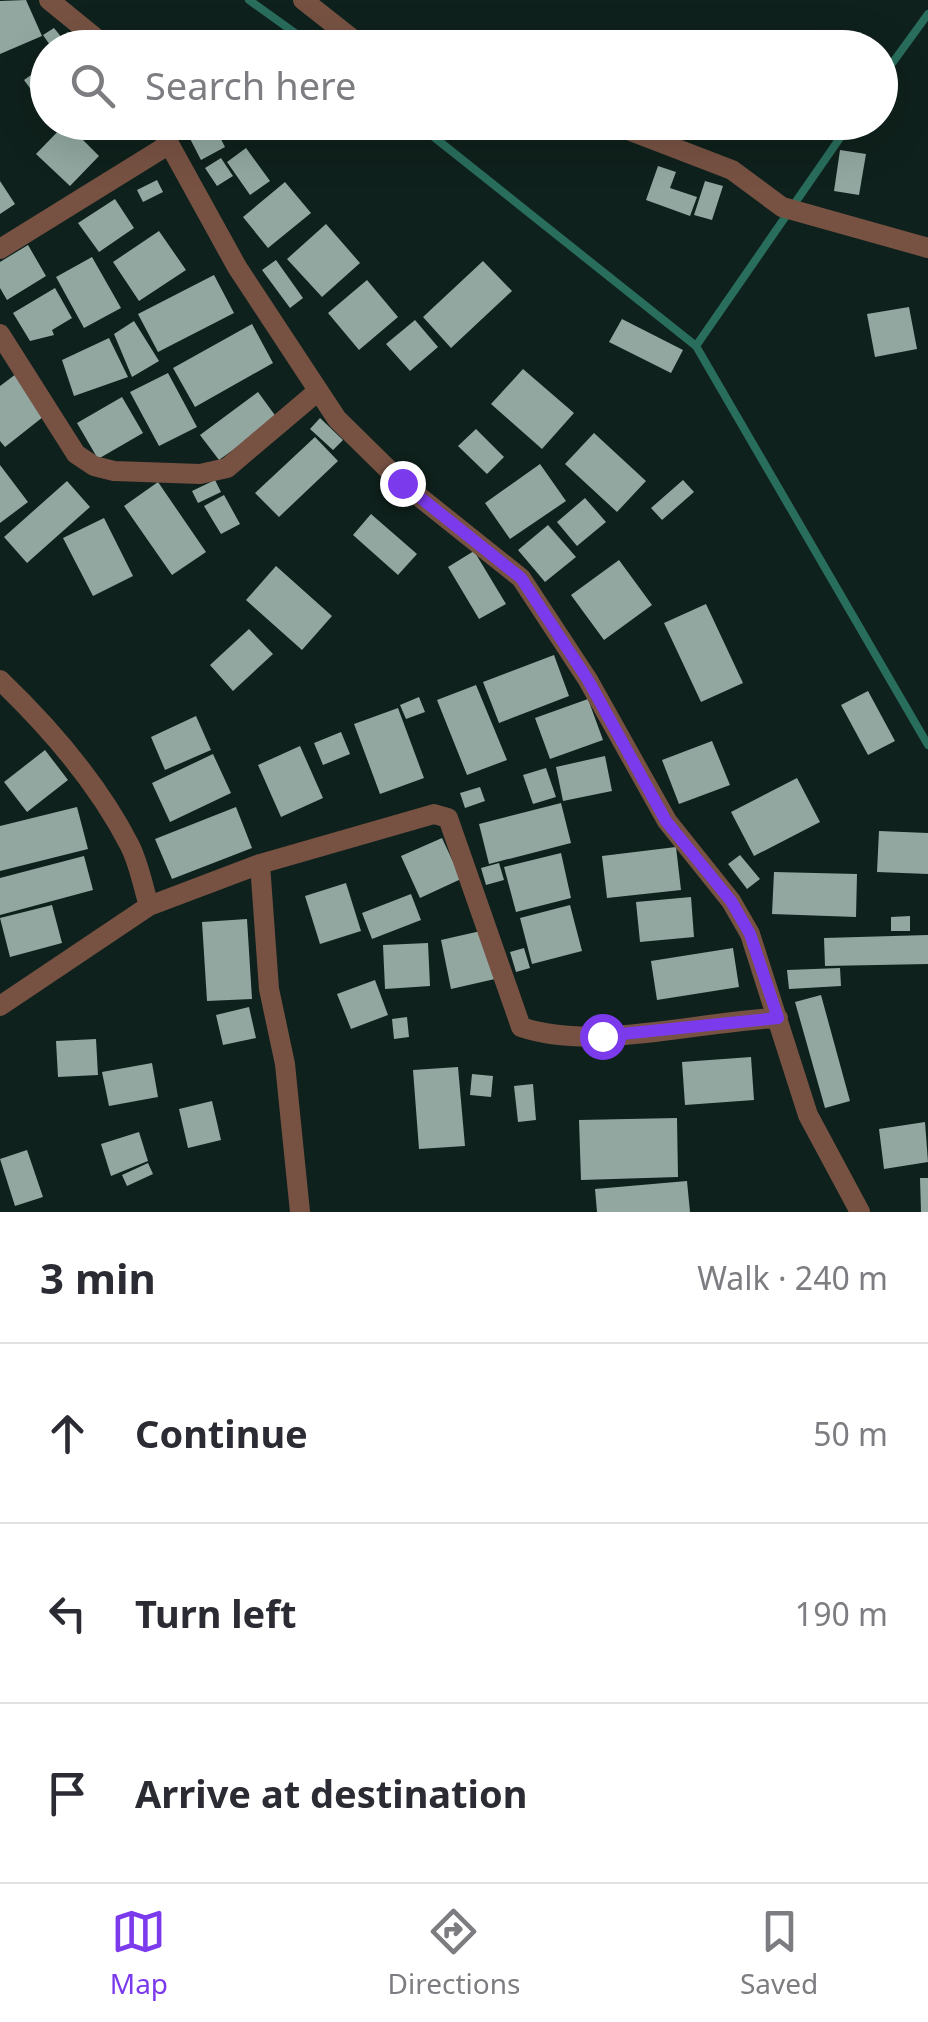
<!DOCTYPE html>
<html lang="en">
<head>
<meta charset="utf-8">
<style>
  :root { --surface:#fff; --page:#f2f2f3; --text:#2b2b33; --muted:#7c7c81; --line:#e1e1e2; --accent:#7c3aed }
  body { margin:0; font-family:"Noto Sans",sans-serif; background:var(--page); color:var(--text) }
  .stop { position:absolute; width:30px; height:30px; margin:-22px; border:8px solid #7c3aed; border-radius:50%; background:#fff }
  .stop.end { background:#7c3aed; border-color:#fff; box-shadow:0 2px 10px #0008 }
  .list { margin:0; padding:0; list-style:none }
  h2 { display:flex; justify-content:space-between; align-items:center; height:130px; margin:0; padding:0 40px; font-size:42px }
  h2 small { font-size:32px; font-weight:400; color:var(--muted) }
  .list li { display:grid; grid-template-columns:65px 1fr auto; gap:30px; align-items:center; box-sizing:border-box; height:180px; padding:0 40px; border-top:2px solid var(--line) }
  .list b { display:block; font-size:38px; white-space:nowrap }
  .list em { font-size:32px; font-style:normal; color:var(--muted) }
  .icon { flex:none; width:55px; height:55px; fill:none; stroke:currentColor; stroke-width:2; stroke-linecap:round; stroke-linejoin:round }
  .map { position:relative; flex:none; width:928px; height:1212px; overflow:hidden }
  .search { position:absolute; background:var(--surface); box-shadow:0 10px 40px #0002; left:30px; right:30px; top:30px; height:110px; display:flex; align-items:center; gap:25px; box-sizing:border-box; padding:0 35px; border-radius:55px; color:var(--muted); font-size:38px }
  .sheet { height:670px; background:var(--surface) }
  nav { display:flex; justify-content:space-around; align-items:center; box-sizing:border-box; height:140px; border-top:2px solid var(--line); background:var(--surface); font-size:28px; color:var(--muted) }
  nav a { display:grid; justify-items:center; gap:5px }
  nav .on { color:var(--accent) }
  .map>svg:first-child { display:block }
  .lines { fill:none; stroke-linecap:round; stroke-linejoin:round }
  .stream { stroke:#296d5c; stroke-width:8 }
  .building { fill:#91a7a0 }
  .street { stroke:#775243; stroke-width:20 }
  .route { stroke:#7c3aed; stroke-width:12 }
</style>
</head>
<body>
<div class="map">
<svg width="928" height="1212" viewBox="0 0 928 1212">
  <rect width="100%" height="100%" fill="#0f211c"/>
  <g class="lines">
    <path class="stream" d="M249 0 316 48
      M880 80 928 14
      M415 122 696 346 928 745
      M696 346 851 122"/>
  </g>
  <path class="building" d="M26 0 42 36 0 54V1Z
    M54 28 67 44 62 48H52L43 35Z
    M48 63V86L35 95 24 80Z
    M193 122H212L225 147 201 160 184 127Z
    M66 123 99 156 70 186 36 154Z
    M246 148 270 181 250 195 227 162Z
    M840 150 866 154 859 195 834 191Z
    M221 158 233 176 217 186 205 168Z
    M658 166 676 172 670 188 697 197 690 216 646 200Z
    M157 180 163 192 143 202 137 190Z
    M0 181 15 204 0 214Z
    M705 181 723 186 712 220 694 215Z
    M285 182 311 213 268 248 243 217Z
    M115 199 134 228 99 252 78 223Z
    M326 224 360 263 322 297 287 259Z
    M159 231 186 270 139 301 113 262Z
    M28 245 46 276 7 300 0 288V262Z
    M92 257 121 308 84 328 56 277Z
    M276 260 303 298 290 308 262 270Z
    M483 261 512 291 451 348 423 317Z
    M214 275 234 313 158 352 138 314Z
    M367 280 398 317 359 350 328 313Z
    M55 288 72 318 52 330 54 335 30 341 13 313Z
    M909 307 917 349 875 357 867 314Z
    M622 319 683 350 671 373 609 342Z
    M415 320 438 347 410 371 386 344Z
    M134 321 159 361 132 377 114 334Z
    M252 324 273 363 195 407 173 368Z
    M109 338 128 377 74 396 62 360Z
    M523 369 574 413 542 449 491 404Z
    M168 373 197 427 159 446 130 392Z
    M16 374 48 413 5 447 0 441V386Z
    M258 392 277 418 219 460 200 435Z
    M122 397 143 433 98 459 77 423Z
    M320 418 343 440 333 450 310 429Z
    M476 429 504 457 487 474 458 446Z
    M594 433 646 481 617 512 565 464Z
    M315 437 338 461 279 517 255 493Z
    M540 464 566 501 510 539 485 503Z
    M0 465 28 502 0 523Z
    M215 480 221 492 198 503 192 491Z
    M683 480 694 492 662 520 651 508Z
    M67 481 90 507 27 563 4 537Z
    M158 482 206 552 172 575 124 506Z
    M224 495 240 524 221 534 204 506Z
    M585 498 606 522 577 546 557 522Z
    M371 514 417 554 398 575 353 535Z
    M104 518 133 576 93 596 63 538Z
    M548 525 576 557 545 582 518 550Z
    M474 551 506 604 479 619 448 567Z
    M619 560 652 605 604 640 571 595Z
    M276 566 332 616 302 650 246 600Z
    M706 604 743 683 701 702 664 623Z
    M249 629 273 654 233 691 210 665Z
    M554 655 569 696 499 723 483 682Z
    M476 685 507 760 467 775 437 700Z
    M868 691 895 741 868 755 841 705Z
    M419 697 425 712 406 719 400 705Z
    M588 699 603 740 550 759 535 718Z
    M398 708 424 778 380 794 354 724Z
    M196 716 211 750 165 770 151 737Z
    M341 732 350 754 323 765 314 743Z
    M712 741 730 785 679 804 662 760Z
    M300 746 323 798 281 817 258 765Z
    M45 750 68 780 27 812 4 782Z
    M213 754 231 793 170 822 152 783Z
    M605 756 612 791 563 801 556 767Z
    M546 768 556 797 533 804 523 775Z
    M797 778 820 822 754 856 731 812Z
    M480 787 485 801 465 808 460 793Z
    M561 803 571 843 489 864 479 824Z
    M77 807 88 849 0 871V826Z
    M236 807 252 848 172 879 155 839Z
    M879 831 928 833V874L877 872Z
    M442 838 461 879 420 898 401 856Z
    M676 847 681 890 607 898 602 856Z
    M561 853 571 898 516 912 504 867Z
    M740 855 760 879 747 889 728 864Z
    M84 856 93 890 0 915V878Z
    M499 863 504 880 486 885 481 868Z
    M774 872 857 874 856 917 772 914Z
    M346 883 361 931 320 944 305 896Z
    M411 894 421 920 372 939 362 913Z
    M691 897 694 937 640 942 636 902Z
    M52 905 62 943 10 957 0 918Z
    M570 905 582 951 532 964 520 918Z
    M910 916V931H891V917Z
    M247 919 252 999 207 1001 202 922Z
    M485 930 495 979 451 989 441 940Z
    M928 935V964L825 966 824 938Z
    M428 943 430 986 385 989 383 945Z
    M524 948 530 968 516 972 510 952Z
    M733 948 739 987 657 1000 651 961Z
    M840 968 841 986 789 989 787 970Z
    M375 980 388 1015 351 1029 337 994Z
    M821 995 850 1101 825 1108 795 1002Z
    M249 1007 256 1038 223 1045 216 1015Z
    M407 1017 409 1037 394 1039 392 1019Z
    M96 1039 98 1075 58 1077 56 1041Z
    M751 1057 754 1100 685 1105 682 1062Z
    M152 1063 158 1097 109 1106 102 1072Z
    M458 1067 465 1146 419 1149 413 1070Z
    M472 1074 493 1076 491 1097 470 1095Z
    M533 1084 536 1120 518 1122 514 1086Z
    M212 1101 221 1140 188 1148 179 1109Z
    M677 1118 678 1177 581 1180 579 1120Z
    M925 1122 928 1162 884 1169 879 1129Z
    M139 1132 148 1161 111 1176 101 1144Z
    M27 1150 43 1197 15 1206 0 1159Z
    M148 1163 153 1174 127 1186 122 1175Z
    M920 1178H928V1212H921Z
    M687 1181 690 1212H597L595 1189Z"/>
  <g class="lines">
    <path class="street" d="M49 0 108 48
      M303 0 364 48
      M157 122 237 267 337 419 402 483 521 578 588 680 667 821 731 901 750 934 808 1115 860 1212
      M607 122 732 170 782 207 928 248
      M0 249 168 145
      M0 334 76 454 94 466 114 471 200 474 227 468 318 391
      M0 680C50 728 98 783 130 846 139 864 143 886 149 906
      M260 864 269 989 285 1064 300 1212
      M0 1006 149 906 260 864 434 814 448 818 521 1027C595 1052 700 1021 778 1018"/>
  </g>
  <g class="lines">
    <path class="route" d="M402 483 521 578 588 680 666 821 731 901 750 934 778 1018 602 1036"/>
  </g>
</svg>
<div class="stop" style="left:602px;top:1036px"></div>
<div class="stop end" style="left:402px;top:483px"></div>
<div class="search"><svg class="icon" aria-label="search" viewBox="0 0 24 24"><circle cx="10" cy="10" r="6"/><path d="M15 15l6 6"/></svg>Search here</div>
</div>
<section class="sheet">
<h2>3 min<small>Walk · 240 m</small></h2>
<ul class="list">
<li><svg class="icon" aria-label="ahead" viewBox="0 0 24 24"><path d="M12 20V5M6 11l6-6 6 6"/></svg><div><b>Continue</b></div><em>50 m</em></li>
<li><svg class="icon" aria-label="left" viewBox="0 0 24 24"><path d="M17 20v-9H6M10 6l-5 5 5 5"/></svg><div><b>Turn left</b></div><em>190 m</em></li>
<li><svg class="icon" aria-label="arrive" viewBox="0 0 24 24"><path d="M6 21V4h12l-3 4 3 4H6"/></svg><div><b>Arrive at destination</b></div></li>
</ul>
</section>
<nav>
<a class="on"><svg class="icon" aria-label="map" viewBox="0 0 24 24"><path d="M3 6l6-2 6 2 6-2v14l-6 2-6-2-6 2zM9 4v14M15 6v14"/></svg>Map</a>
<a><svg class="icon" aria-label="directions" viewBox="0 0 24 24"><path d="M12 3l9 9-9 9-9-9zM9 14v-3h6M13 9l2 2-2 2"/></svg>Directions</a>
<a><svg class="icon" aria-label="saved" viewBox="0 0 24 24"><path d="M7 4h10v16l-5-4-5 4z"/></svg>Saved</a>
</nav>
</body>
</html>
